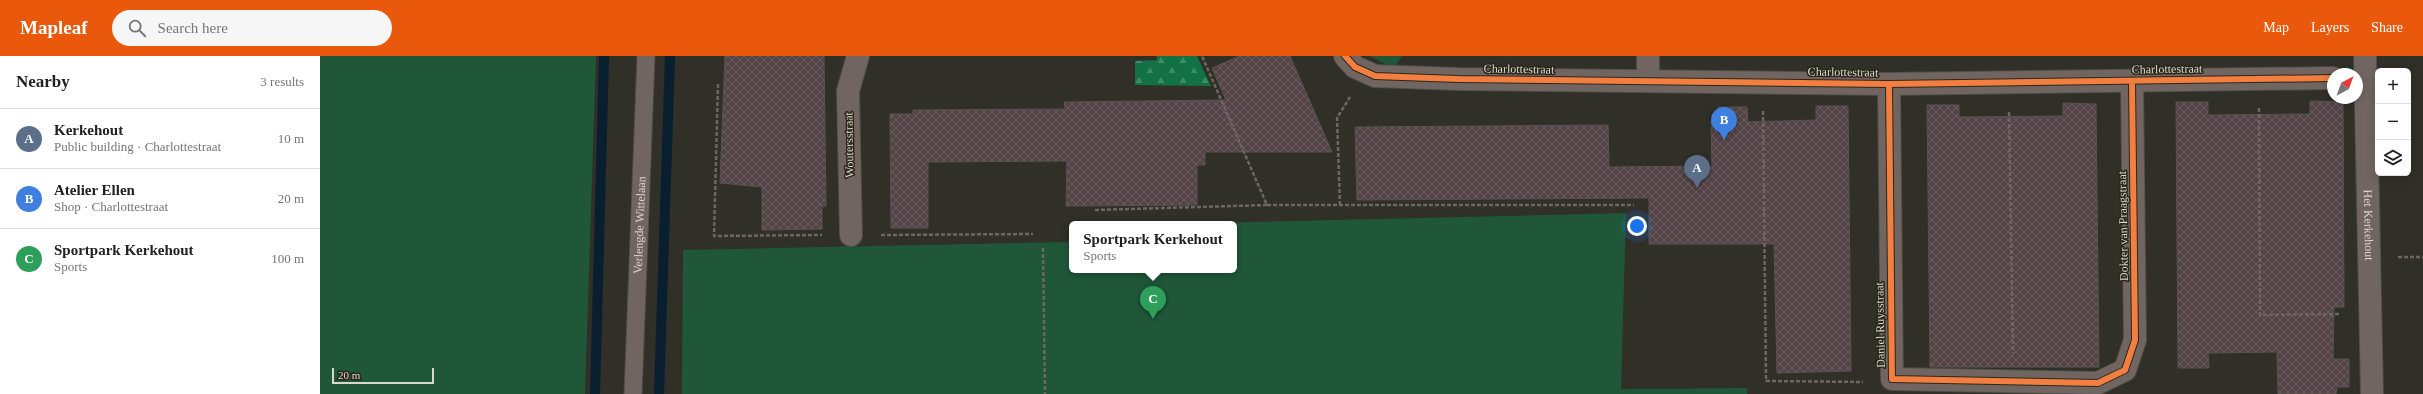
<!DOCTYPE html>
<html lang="en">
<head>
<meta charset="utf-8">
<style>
  :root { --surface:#fff; --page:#f6f6f6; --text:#222; --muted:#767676; --line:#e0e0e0; --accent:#ea580c }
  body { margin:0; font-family:Georgia,serif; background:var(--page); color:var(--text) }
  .controls { position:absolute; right:12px; top:12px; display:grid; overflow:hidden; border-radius:6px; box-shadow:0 2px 10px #0003 }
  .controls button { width:36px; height:36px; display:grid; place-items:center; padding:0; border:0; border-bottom:1px solid var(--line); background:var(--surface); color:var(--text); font:20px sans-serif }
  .compass { position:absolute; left:2007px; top:12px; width:36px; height:36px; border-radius:50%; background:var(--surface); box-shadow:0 2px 10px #0003; rotate:41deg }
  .scale { position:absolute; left:12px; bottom:10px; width:102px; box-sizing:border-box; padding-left:4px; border:2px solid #d9d8d0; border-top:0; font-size:11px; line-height:14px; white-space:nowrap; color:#d9d8d0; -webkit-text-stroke:3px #2a281a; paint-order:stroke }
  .you { position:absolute; left:1317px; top:170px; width:14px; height:14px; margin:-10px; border:3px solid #fff; border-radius:50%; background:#1a73e8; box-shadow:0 0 0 6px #1a73e833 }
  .badge { display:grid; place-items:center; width:26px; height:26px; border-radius:50%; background:var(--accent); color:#fff; font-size:13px; font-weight:700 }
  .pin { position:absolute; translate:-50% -33px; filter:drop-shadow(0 1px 2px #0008) }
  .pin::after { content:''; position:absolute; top:21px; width:14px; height:12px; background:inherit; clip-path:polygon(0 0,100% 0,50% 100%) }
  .popup { position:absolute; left:749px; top:165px; width:168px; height:52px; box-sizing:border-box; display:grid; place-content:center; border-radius:6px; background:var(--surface); filter:drop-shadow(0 1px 3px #0005); font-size:13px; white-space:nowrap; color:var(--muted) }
  .popup b { font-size:15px; color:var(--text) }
  .popup::after { content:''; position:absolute; left:50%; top:100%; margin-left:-8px; border:8px solid transparent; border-top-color:var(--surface) }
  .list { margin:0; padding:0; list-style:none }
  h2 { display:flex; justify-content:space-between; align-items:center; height:52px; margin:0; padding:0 16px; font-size:17px }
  h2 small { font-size:13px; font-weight:400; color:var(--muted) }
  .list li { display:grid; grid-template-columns:26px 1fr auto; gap:12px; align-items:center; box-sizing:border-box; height:60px; padding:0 16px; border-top:1px solid var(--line) }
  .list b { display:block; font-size:15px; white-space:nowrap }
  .list p { margin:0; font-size:13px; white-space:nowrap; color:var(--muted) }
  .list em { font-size:13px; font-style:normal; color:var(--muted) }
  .icon { flex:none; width:22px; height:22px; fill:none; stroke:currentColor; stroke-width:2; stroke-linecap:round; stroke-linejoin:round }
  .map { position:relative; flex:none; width:2103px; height:338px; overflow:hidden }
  header { display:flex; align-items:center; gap:24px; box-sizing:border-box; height:56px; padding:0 20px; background:var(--accent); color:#fff }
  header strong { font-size:19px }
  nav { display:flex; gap:22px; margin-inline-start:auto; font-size:14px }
  .search { width:280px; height:36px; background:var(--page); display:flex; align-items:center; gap:10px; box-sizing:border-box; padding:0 14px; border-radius:22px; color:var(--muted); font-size:15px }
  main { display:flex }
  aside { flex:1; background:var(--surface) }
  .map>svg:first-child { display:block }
  .green { fill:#1f5738 }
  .forest { fill:url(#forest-firs) }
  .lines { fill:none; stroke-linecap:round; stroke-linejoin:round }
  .stream { stroke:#091e2f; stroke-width:10 }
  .building { fill:url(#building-cross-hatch); stroke:#565450 }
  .service-casing { stroke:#4e4d47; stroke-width:19 }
  .minor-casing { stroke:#4e4d47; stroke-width:24 }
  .path { stroke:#6e6662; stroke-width:2.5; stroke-dasharray:4 2; stroke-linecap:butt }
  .service { stroke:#716562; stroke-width:17 }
  .minor { stroke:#716562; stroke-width:22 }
  .cycleway-casing { stroke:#2a281a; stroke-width:8 }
  .cycleway { stroke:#f27e40; stroke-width:6 }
  .labels { text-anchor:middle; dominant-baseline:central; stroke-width:3; stroke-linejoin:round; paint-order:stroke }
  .street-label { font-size:12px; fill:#d9d8d0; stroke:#2a281a }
</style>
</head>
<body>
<header>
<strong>Mapleaf</strong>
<div class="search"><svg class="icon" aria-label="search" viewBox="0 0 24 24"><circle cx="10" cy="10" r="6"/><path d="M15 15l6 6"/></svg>Search here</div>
<nav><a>Map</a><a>Layers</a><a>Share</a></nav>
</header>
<main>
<aside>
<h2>Nearby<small>3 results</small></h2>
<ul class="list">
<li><span class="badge" style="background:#5c6f8a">A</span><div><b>Kerkehout</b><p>Public building · Charlottestraat</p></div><em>10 m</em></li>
<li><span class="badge" style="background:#3f7fe0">B</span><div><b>Atelier Ellen</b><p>Shop · Charlottestraat</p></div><em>20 m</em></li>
<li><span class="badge" style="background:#2e9e5b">C</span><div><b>Sportpark Kerkehout</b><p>Sports</p></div><em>100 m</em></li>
</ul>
</aside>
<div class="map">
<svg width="2103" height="338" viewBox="0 0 2103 338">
  <defs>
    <pattern id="forest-firs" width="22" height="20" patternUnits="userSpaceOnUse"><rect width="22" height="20" fill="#127245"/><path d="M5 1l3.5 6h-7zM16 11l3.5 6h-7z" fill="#3f8c67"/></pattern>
    <pattern id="building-cross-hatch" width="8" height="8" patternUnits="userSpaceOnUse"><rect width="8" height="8" fill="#544447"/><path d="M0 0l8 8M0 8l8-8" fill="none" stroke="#6c5e60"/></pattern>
  </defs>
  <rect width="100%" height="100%" fill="#302f28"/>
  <path class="green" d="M0 0H276L265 338H0Z
    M1050 0H1082L1076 9 1066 8Z
    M1306 157 1301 333 1427 332V338H362L363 194 748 186 752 176V214H914V168H843Z"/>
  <path class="forest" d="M837 0H877L891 30 815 29V5L837 4Z"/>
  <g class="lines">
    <path class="stream" d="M275 338 284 0
      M339 338 350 0"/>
  </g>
  <path class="building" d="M405 0H504L506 150 502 151V173L442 174V131L400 127Z
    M920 0H970L1012 96H885V109H877V149L746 150 747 105 608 106V172H571L570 58H593V54L745 53 744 46 906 44 892 12Z
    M1990 45 2023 46 2024 251H2014L2013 303H2029V331H2017L2016 338H1958L1957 296 1888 297 1889 312H1858L1856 46H1888V59L1990 58Z
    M1743 47 1776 48 1779 311H1610L1607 49H1639V61L1743 60Z
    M1496 50H1528L1531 315 1457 317 1454 188H1329V142L1037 144 1035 71 1288 69 1289 111 1392 110 1391 65H1398V51H1427L1428 66 1496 64Z"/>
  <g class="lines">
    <defs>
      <g id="service">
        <path id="s1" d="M313 338 326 0"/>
      </g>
      <g id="minor">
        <path d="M1025 0 1035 11 1055 20 1138 23 1569 28 2013 22"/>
        <path id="s2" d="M2045 0 2052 338"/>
        <path d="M1328 25V0"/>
        <path d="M1569 28 1572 323 1778 327 1805 314 1815 284 1812 25"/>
        <path d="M531 179 528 35 538 0"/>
      </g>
    </defs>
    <use href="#service" class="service-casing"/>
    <use href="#minor" class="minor-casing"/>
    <path class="path" d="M398 28 394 180 502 179
      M1939 52 1940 259 2021 258
      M1443 55 1446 325 1543 326
      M1689 56 1693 297
      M947 149H1314
      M1020 149 1017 62 1030 41
      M775 154 947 149 882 0
      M561 179 713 178
      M723 192 725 338
      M2078 201H2103"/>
    <use href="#service" class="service"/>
    <use href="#minor" class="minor"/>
    <defs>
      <path id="cycleway" d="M1025 0 1035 11 1055 20 1138 23 1569 28 2013 22
        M1569 28 1572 323 1778 327 1805 314 1815 284 1812 25"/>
    </defs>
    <use href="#cycleway" class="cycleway-casing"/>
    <use href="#cycleway" class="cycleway"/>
  </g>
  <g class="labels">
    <g class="street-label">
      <text transform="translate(1199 13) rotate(1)">Charlottestraat</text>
      <text transform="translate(1847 13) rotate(-1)">Charlottestraat</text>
      <text transform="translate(1523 16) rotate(1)">Charlottestraat</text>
      <text transform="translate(529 89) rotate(-91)">Woutersstraat</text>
      <text stroke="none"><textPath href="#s1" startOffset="169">Verlengde Wittelaan</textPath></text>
      <text stroke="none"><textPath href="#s2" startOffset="169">Het Kerkehout</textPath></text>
      <text transform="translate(1803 170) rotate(-91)">Dokter van Praagstraat</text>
      <text transform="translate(1560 269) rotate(-91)">Daniel Ruysstraat</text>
    </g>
  </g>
</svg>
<div class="controls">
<button>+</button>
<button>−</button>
<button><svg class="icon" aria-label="layers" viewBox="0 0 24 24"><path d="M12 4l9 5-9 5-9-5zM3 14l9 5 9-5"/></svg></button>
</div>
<svg class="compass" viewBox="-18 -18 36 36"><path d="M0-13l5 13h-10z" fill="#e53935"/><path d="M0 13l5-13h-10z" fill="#767676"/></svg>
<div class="scale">20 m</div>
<div class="you"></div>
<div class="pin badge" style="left:1377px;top:132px;background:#5c6f8a">A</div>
<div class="pin badge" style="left:1404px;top:84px;background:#3f7fe0">B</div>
<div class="pin badge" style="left:833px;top:263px;background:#2e9e5b">C</div>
<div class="popup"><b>Sportpark Kerkehout</b>Sports</div>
</div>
</main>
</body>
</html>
